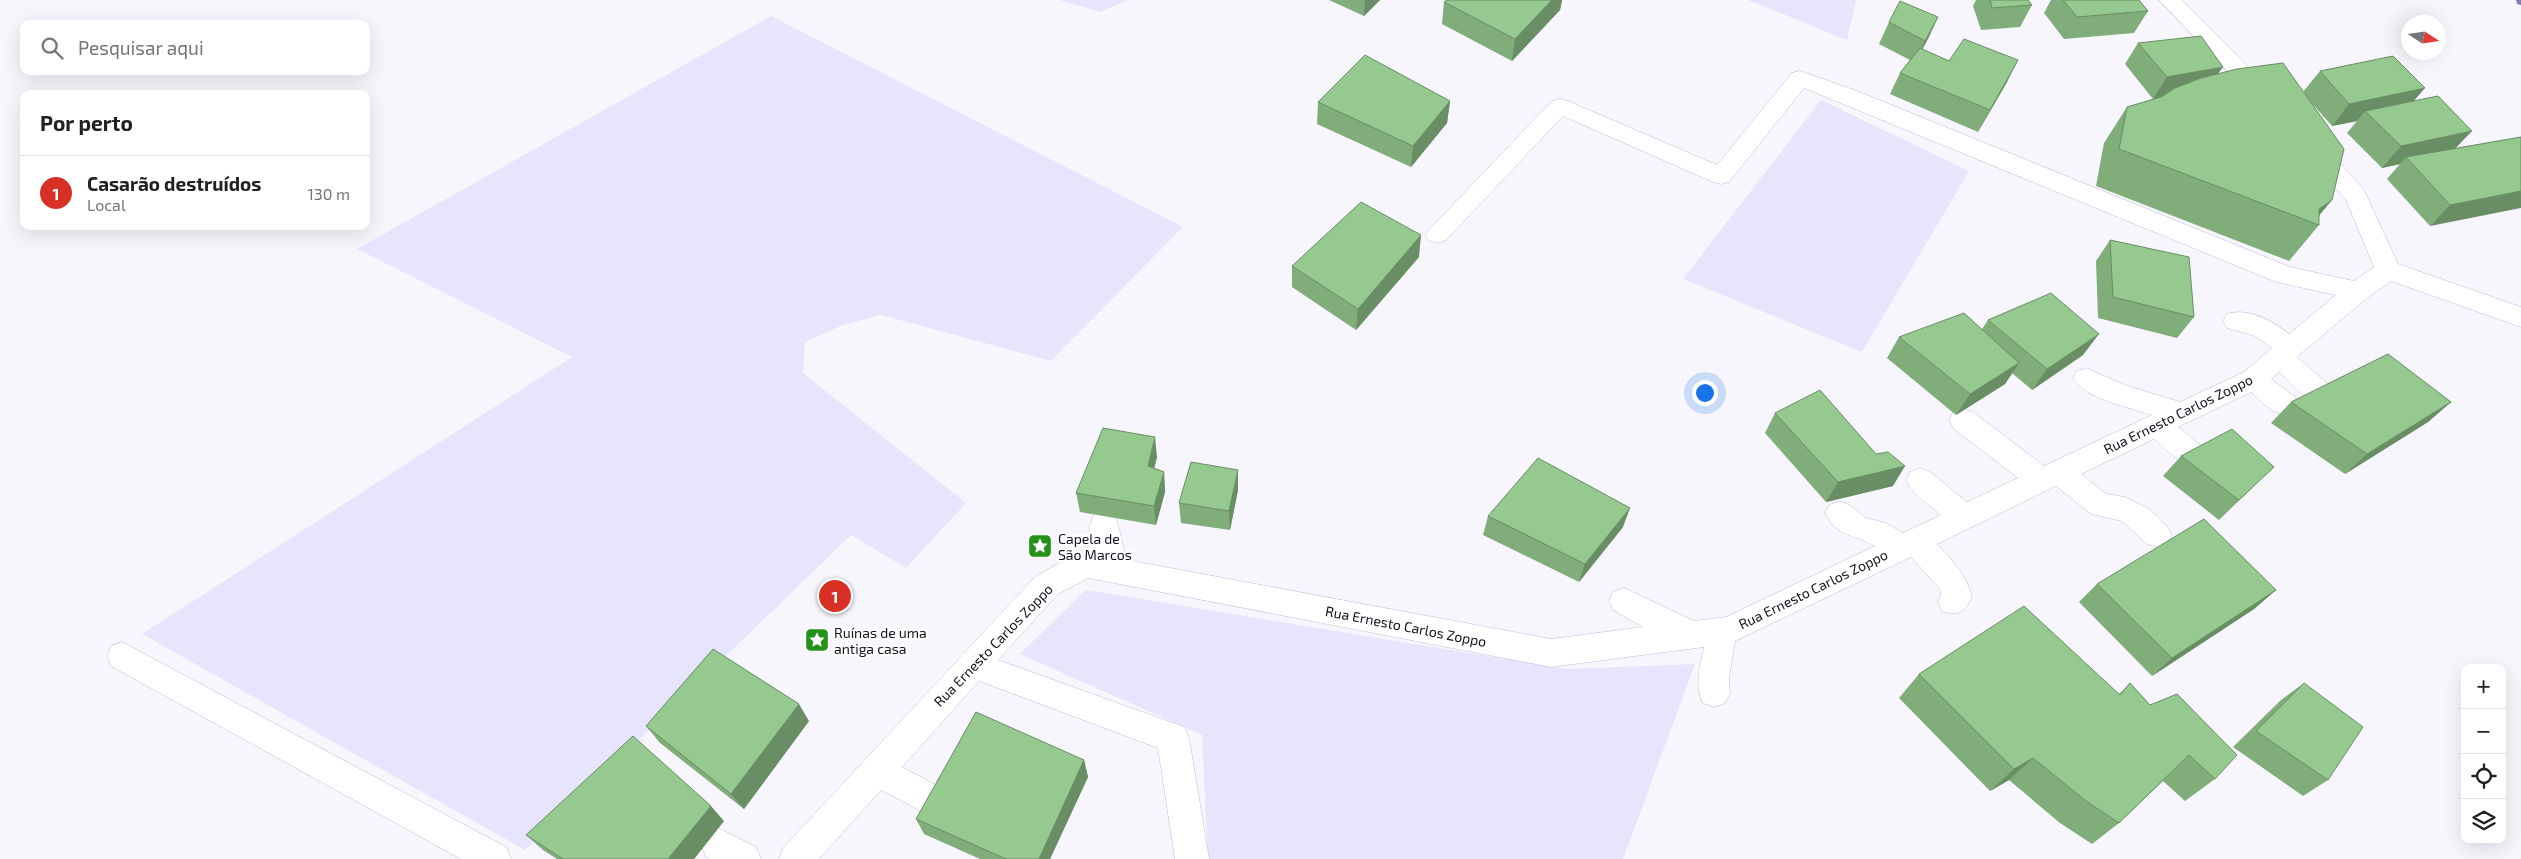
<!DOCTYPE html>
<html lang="pt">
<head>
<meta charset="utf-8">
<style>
  :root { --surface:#fff; --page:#f2f2f2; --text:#202124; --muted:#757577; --line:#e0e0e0; --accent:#d93025 }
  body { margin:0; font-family:"Exo 2",sans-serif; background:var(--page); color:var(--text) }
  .controls { position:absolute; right:15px; bottom:15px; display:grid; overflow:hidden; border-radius:10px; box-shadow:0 5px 20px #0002 }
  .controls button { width:45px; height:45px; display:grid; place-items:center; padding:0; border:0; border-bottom:1px solid var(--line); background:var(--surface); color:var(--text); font:25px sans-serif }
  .compass { position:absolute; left:2401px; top:15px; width:45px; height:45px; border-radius:50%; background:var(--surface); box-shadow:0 5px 20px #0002; rotate:102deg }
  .you { position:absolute; left:1704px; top:392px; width:18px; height:18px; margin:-12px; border:4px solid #fff; border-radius:50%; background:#1a73e8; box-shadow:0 0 0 8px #1a73e833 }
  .badge { display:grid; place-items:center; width:32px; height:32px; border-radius:50%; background:var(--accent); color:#fff; font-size:16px; font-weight:700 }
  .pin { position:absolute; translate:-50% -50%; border:2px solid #fff; box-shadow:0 1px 5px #0006 }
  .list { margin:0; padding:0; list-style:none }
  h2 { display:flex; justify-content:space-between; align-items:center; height:65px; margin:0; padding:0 20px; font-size:21px }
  h2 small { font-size:16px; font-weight:400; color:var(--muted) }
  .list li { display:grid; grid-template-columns:32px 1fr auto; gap:15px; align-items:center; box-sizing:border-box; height:75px; padding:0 20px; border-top:1px solid var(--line) }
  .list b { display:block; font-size:19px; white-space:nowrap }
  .list p { margin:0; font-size:16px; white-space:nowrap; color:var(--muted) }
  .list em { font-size:16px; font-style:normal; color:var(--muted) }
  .icon { flex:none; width:28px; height:28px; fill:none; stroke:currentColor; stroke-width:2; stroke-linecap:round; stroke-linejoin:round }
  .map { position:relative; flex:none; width:2521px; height:859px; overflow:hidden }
  .search { position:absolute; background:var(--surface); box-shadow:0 5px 20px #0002; left:20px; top:20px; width:350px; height:55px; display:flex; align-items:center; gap:12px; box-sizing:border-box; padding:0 18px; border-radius:10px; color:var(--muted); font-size:19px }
  .panel { position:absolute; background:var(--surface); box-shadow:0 5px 20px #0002; left:20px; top:90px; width:350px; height:140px; border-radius:10px }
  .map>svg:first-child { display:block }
  .green { fill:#e7e4fe }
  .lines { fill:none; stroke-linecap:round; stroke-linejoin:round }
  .stream { fill:#857db1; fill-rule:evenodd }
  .minor-casing { stroke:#bfbbda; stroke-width:1 }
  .minor { fill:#fff; fill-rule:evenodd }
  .wall { fill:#81ad7b }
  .shaded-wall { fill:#698d64 }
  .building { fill:#96c98f; stroke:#698d64 }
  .labels { text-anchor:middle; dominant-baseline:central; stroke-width:5; stroke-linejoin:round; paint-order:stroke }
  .street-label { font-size:14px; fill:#14121d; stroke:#fff }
  .poi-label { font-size:14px; fill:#14121d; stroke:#fff; text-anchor:start }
</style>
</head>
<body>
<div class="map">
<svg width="2521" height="859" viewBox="0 0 2521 859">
  <rect width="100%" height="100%" fill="#f7f6fd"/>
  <path class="green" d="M1059 0H1128L1100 12Z
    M1748 0H1856L1847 40Z
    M771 16 1183 227 1051 361 881 315 843 325 805 342 803 373 966 503 906 568 851 535 525 850 142 634 572 357 357 249Z
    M1821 100 1969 171 1862 352 1683 279Z
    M1086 590 1567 669 1695 664 1623 859H1208L1202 735 1020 654Z"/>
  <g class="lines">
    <path class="stream" d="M2516 0H2521V5L2517 4Z"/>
    <defs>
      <path id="minor" d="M2159 0H2182L2272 91 2275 96 2272 101 2264 103 2256 101Z
        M1800 71 1857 91 2290 267 2354 281 2374 267 2346 200 2302 149 2306 143 2314 141 2322 143 2364 190 2398 264 2521 307V327L2391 281 2367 298 2297 357 2328 384 2331 391 2328 398C2307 405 2293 385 2279 372L2271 379 2295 397 2299 405 2295 413C2276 419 2264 403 2251 392L2178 427 2200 445 2204 453 2200 461C2180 467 2168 451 2154 439L2081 474 2106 494 2125 497 2149 509 2167 526 2172 535 2167 544 2157 547 2147 544 2122 521 2091 514 2056 486 1937 544C1953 561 1966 574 1972 597 1965 612 1958 617 1942 611L1938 602 1941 595 1940 589 1911 557 1735 641 1729 678 1730 693 1725 703 1714 707 1703 703C1694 684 1700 667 1704 647L1551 667 1088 578 1058 594 998 660 1184 727 1189 738 1209 859H1175L1158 748 979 681 902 767 947 791 952 802 947 813 935 818 881 790 819 859H779L784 847 1036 576C1054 567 1075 550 1095 554L1089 528 1094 514 1104 511 1114 514C1120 527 1122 545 1127 560L1551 639 1643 627 1613 610 1609 601 1613 592 1624 588 1694 621 1726 617 1875 546C1855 534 1837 538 1825 513L1829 505 1839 501 1849 505 1866 518 1886 523 1903 533 1941 515 1921 499 1910 488 1906 480 1910 472 1920 468 1930 472 1967 502 2018 478 1953 428 1949 420 1953 412 1963 409 1973 412 2044 466 2152 415C2131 408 2083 398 2073 378L2077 371 2086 368 2125 385 2180 402 2244 372 2272 348 2255 336 2227 328 2223 321 2227 314C2248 307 2273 321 2289 334L2336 295 2276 282 1804 88 1729 182 1721 184 1713 182 1563 116 1446 240 1437 243 1428 240 1425 234 1552 101 1560 99 1568 101 1717 165 1792 73Z
        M122 642 506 847 511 859H461L111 666 107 656 111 646Z
        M718 828 756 847 761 859H710L706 857 701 845 706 833Z"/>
    </defs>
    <use href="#minor" class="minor-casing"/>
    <use href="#minor" class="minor"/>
  </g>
  <path class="wall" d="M1329 0H1380L1364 16Z
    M1447 0H1562L1560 10 1512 61 1442 24 1444 2Z
    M1976 0H2028L2032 5 2020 27 1981 30 1973 6Z
    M2051 0H2139L2148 11 2134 33 2064 39 2044 13Z
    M1938 17 1922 49 1949 61 2007 82 1978 132 1890 94 1900 73 1910 60 1879 44 1889 22Z
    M2138 43 2218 74 2303 92 2320 71 2414 101 2456 148 2521 137 2430 226 2387 179 2400 164 2382 168 2347 133 2357 121 2332 126 2309 100 2319 216V225L2289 261 2096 186 2104 143 2127 107 2159 98 2153 99 2125 64Z
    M1450 101 1447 123 1411 167 1317 124 1318 102Z
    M2110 240 2194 317 2177 338 2098 318 2096 261Z
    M1419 257 1356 330 1292 287V266Z
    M1988 320 2083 355 2032 390 2012 373 2005 384 1956 415 1887 358 1899 337 1982 329Z
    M2291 402H2451L2428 422 2345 474 2271 423Z
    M1775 413 1893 486 1826 502 1765 433Z
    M2181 456 2253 487 2219 520 2163 476Z
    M1157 457 1154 468 1164 472 1165 492 1156 525 1080 512 1076 493Z
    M1238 470V490L1230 530 1181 523 1179 503Z
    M1488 516 1623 527 1579 582 1483 535Z
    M2097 584 2276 590 2254 609 2152 676 2079 602Z
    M1919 674 2119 694 2130 683 2215 779 2185 801 2163 781 2119 823 2092 844 2060 823 2009 780 1990 791 1899 698Z
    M2304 683 2328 780 2303 796 2233 747 2281 700Z
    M809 721 744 809 660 743 646 726Z
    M1084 760 1088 777 1050 859H980L924 834 916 819Z
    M724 821 694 859H557L543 850 526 835Z"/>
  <path class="shaded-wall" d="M1365 0H1380L1364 16Z
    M1552 0H1562L1560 10 1512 61 1515 39Z
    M1938 17 1928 39 1915 63 1925 41Z
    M2018 60 2007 82 1978 132 1990 110Z
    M2223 67 2207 89 2153 99 2167 77Z
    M2425 88 2406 110 2365 111 2357 121 2332 126 2349 104Z
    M1450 101 1447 123 1411 167 1413 146Z
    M2472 131 2452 152 2406 157 2400 164 2382 168 2401 146Z
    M2521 191V208L2430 226 2450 205Z
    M2332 200 2313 223 2319 209Z
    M1421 235 1419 257 1356 330 1358 309Z
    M2099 334 2083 355 2032 390 2047 369Z
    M2019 363 2005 384 1956 415 1970 394Z
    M2451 402 2428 422 2345 474 2367 454Z
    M1155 437 1157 457 1150 485 1148 466Z
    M1905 466 1893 486 1826 502 1838 482Z
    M1238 470V490L1230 530 1229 511Z
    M1164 472 1165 492 1156 525 1154 506Z
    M1630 508 1623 527 1579 582 1585 564Z
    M2276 590 2254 609 2152 676 2172 658Z
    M799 704 809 721 744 809 731 794Z
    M2033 758 2009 780 1990 791 2014 769Z
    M1084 760 1088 777 1050 859H1039Z
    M711 806 724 821 694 859H668Z"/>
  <path class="building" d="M1447 0H1552L1515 39 1444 2Z
    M1990 0H2028L2032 5 1992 8Z
    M2063 0H2139L2148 11 2077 17Z
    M1900 1 1938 17 1925 41 1889 22Z
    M2201 36 2223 67 2167 77 2138 43Z
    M1964 39 2018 60 1990 110 1900 73 1920 48 1949 61Z
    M1365 55 1450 101 1413 146 1318 102Z
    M2393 56 2425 88 2349 104 2320 71Z
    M2283 63 2344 149 2332 200 2319 209V225L2119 149 2127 107 2161 97 2175 88 2201 78 2237 69Z
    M2438 96 2472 131 2401 146 2365 111Z
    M2521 137V191L2450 205 2406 157Z
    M1361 202 1421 235 1358 309 1292 266Z
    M2110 240 2189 257 2194 317 2113 297Z
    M2051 293 2099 334 2047 369 1988 320Z
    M1964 313 2019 363 1970 394 1899 337Z
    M2388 354 2451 402 2367 454 2291 402Z
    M1820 390 1876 454 1888 452 1905 466 1838 482 1775 413Z
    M1103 428 1155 437 1148 466 1164 472 1154 506 1076 493Z
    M2232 429 2274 467 2239 500 2181 456Z
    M1538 458 1630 508 1585 564 1488 516Z
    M1191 462 1238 470 1229 511 1179 503Z
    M2204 519 2276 590 2172 658 2097 584Z
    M2024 606 2120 695 2130 683 2150 705 2177 694 2237 755 2215 779 2189 755 2119 823 2086 801 2033 758 2014 769 1919 674Z
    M713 649 799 704 731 794 646 726Z
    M2304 683 2363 727 2328 780 2256 731Z
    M976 712 1084 760 1039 859H1006L916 819Z
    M633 736 711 806 668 859H563L526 835Z"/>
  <defs>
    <symbol id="sight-square" viewBox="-11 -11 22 22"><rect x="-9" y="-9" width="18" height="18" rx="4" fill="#249119" stroke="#fff"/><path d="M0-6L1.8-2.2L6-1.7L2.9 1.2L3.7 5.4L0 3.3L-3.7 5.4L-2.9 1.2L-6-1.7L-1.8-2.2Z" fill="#fff"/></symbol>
  </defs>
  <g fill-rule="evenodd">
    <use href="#sight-square" x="1026" y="532" width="28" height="28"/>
    <use href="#sight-square" x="803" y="626" width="28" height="28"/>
  </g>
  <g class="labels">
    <g class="street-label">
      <text transform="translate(2178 414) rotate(-26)">Rua Ernesto Carlos Zoppo</text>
      <text transform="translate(1813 589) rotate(-26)">Rua Ernesto Carlos Zoppo</text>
      <text transform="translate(1406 626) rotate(11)">Rua Ernesto Carlos Zoppo</text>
      <text transform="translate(993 645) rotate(-46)">Rua Ernesto Carlos Zoppo</text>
    </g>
    <g class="poi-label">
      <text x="1058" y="538">Capela de<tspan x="1058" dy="16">São Marcos</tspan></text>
      <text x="834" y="632">Ruínas de uma<tspan x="834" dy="16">antiga casa</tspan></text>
    </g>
  </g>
</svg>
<div class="controls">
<button>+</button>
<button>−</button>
<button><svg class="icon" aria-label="locate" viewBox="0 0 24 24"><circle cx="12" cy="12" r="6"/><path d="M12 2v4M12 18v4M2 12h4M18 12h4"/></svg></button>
<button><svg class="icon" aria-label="layers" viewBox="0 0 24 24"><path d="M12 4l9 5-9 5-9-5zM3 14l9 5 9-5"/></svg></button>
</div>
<svg class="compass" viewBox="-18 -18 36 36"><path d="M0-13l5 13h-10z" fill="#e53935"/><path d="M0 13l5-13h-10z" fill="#757577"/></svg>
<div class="you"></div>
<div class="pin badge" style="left:835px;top:596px">1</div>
<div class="search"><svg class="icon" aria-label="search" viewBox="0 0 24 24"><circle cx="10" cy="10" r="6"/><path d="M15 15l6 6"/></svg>Pesquisar aqui</div>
<section class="panel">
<h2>Por perto<small></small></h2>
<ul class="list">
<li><span class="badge">1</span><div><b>Casarão destruídos</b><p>Local</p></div><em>130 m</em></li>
</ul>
</section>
</div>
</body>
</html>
